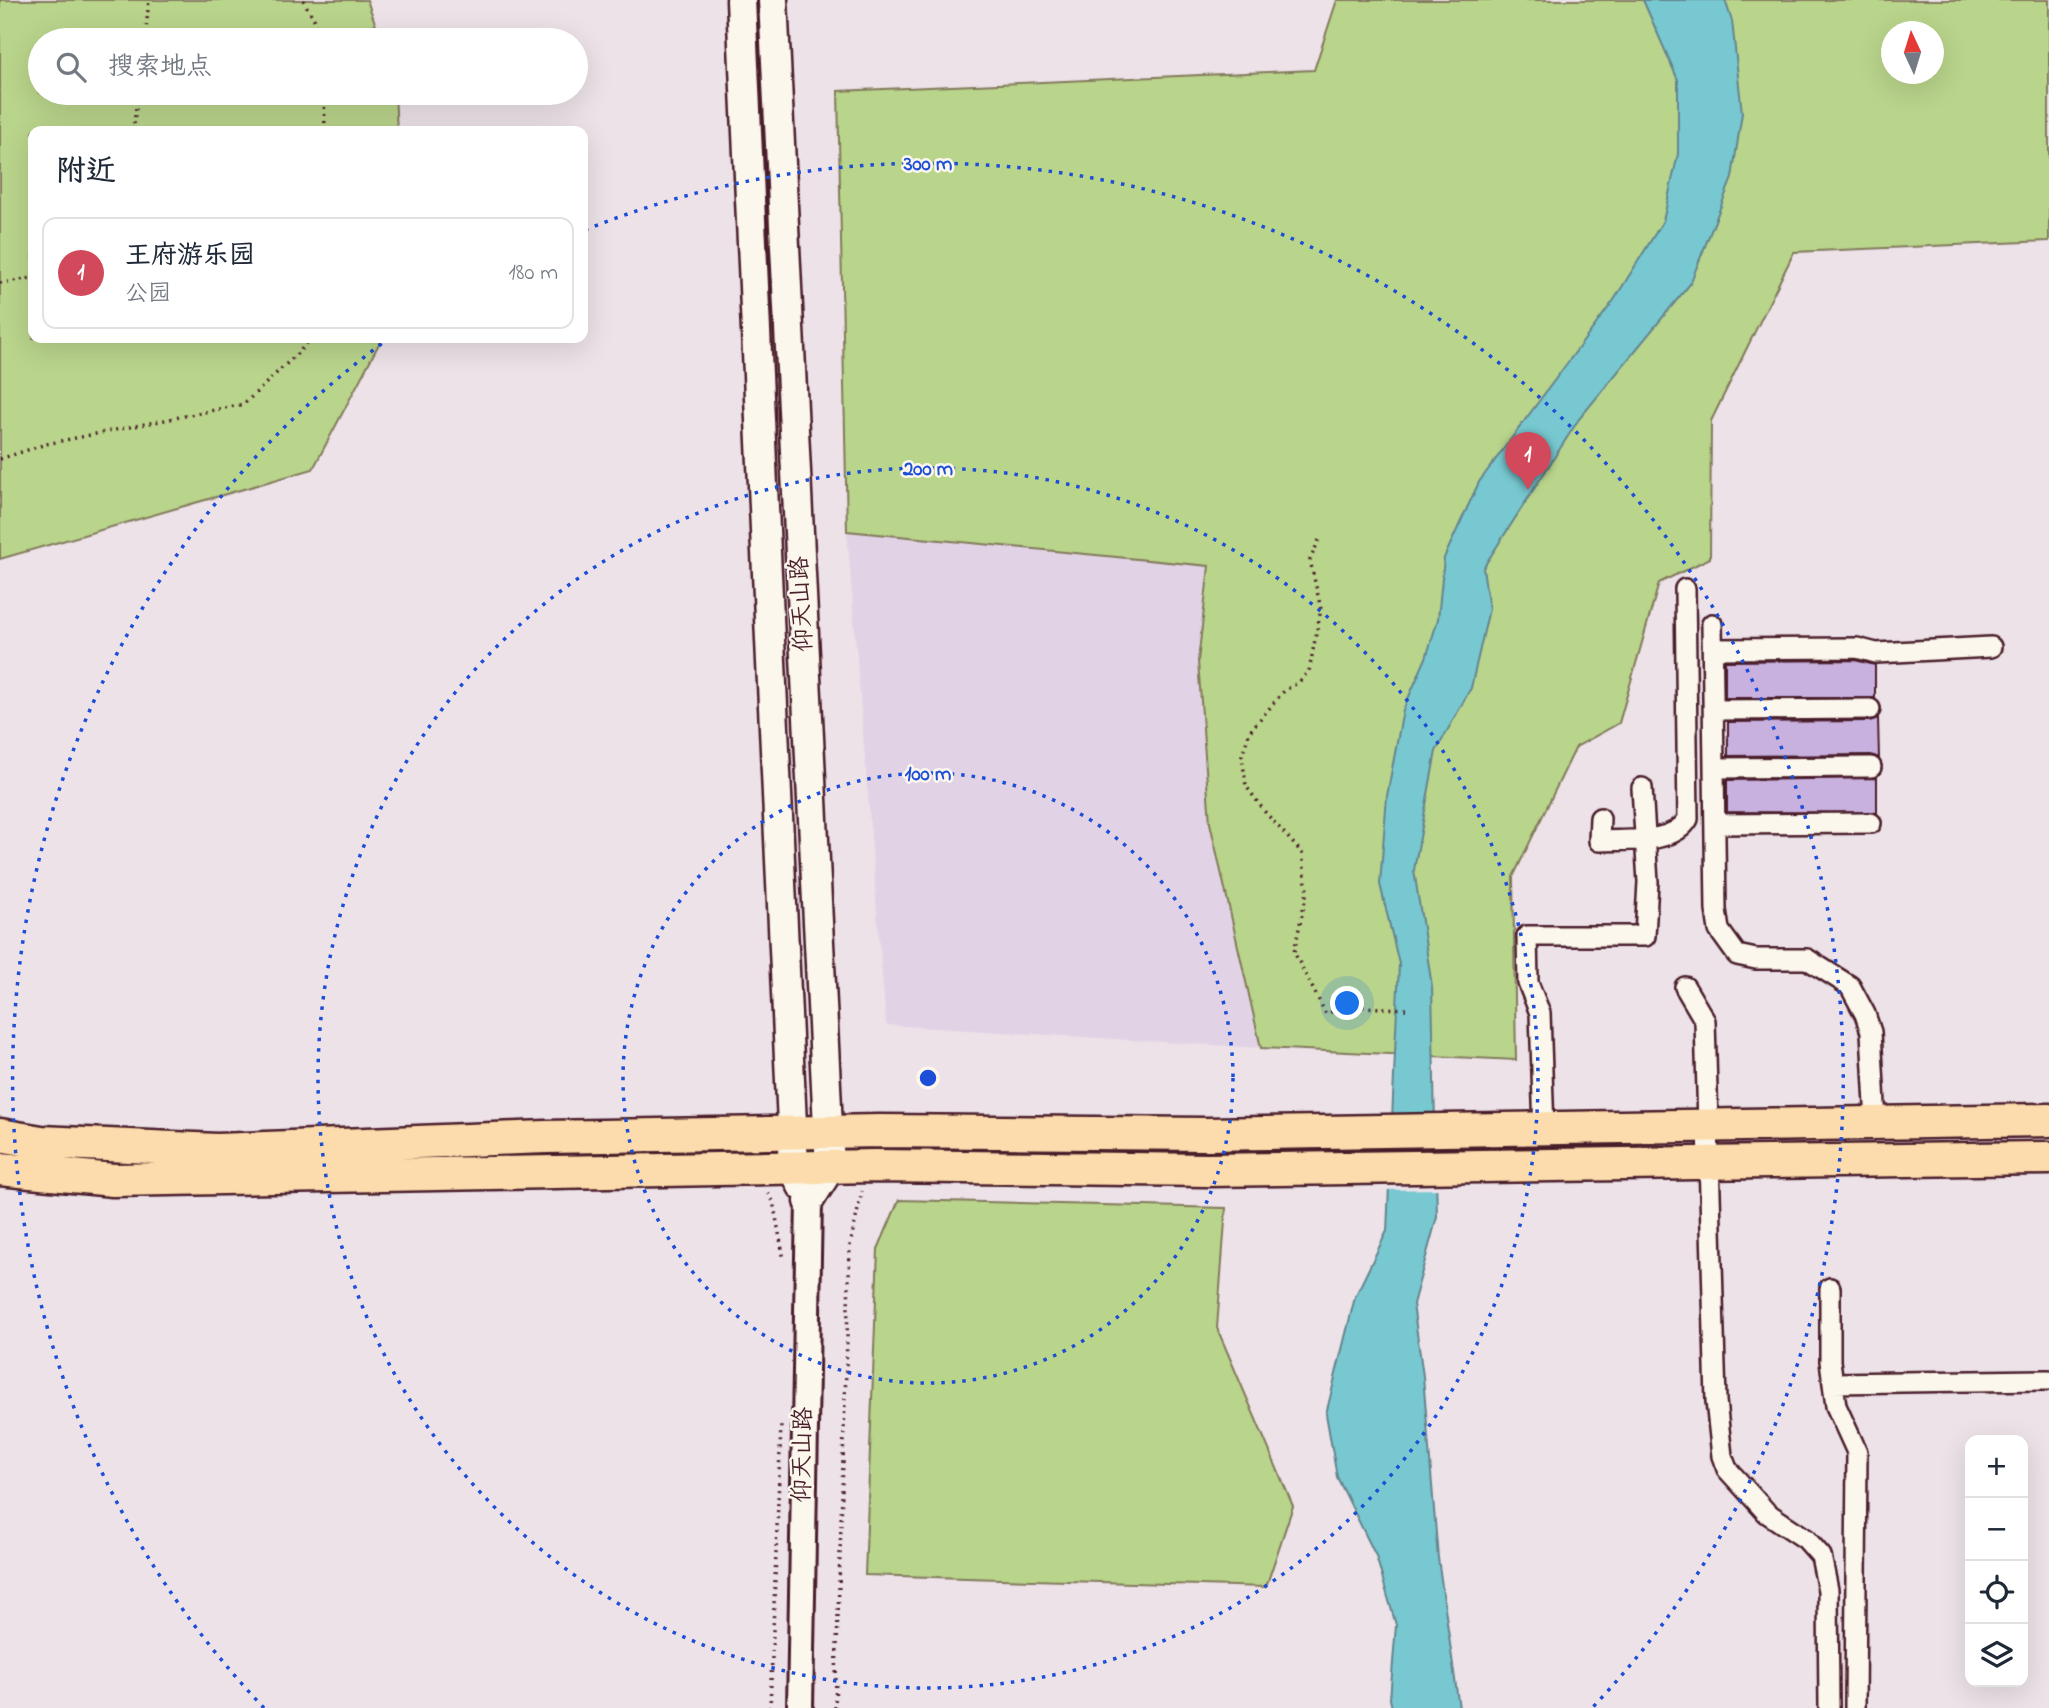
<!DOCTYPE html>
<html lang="zh">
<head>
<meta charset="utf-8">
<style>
  :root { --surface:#fff; --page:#f6f6f7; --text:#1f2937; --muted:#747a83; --line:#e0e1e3; --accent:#d1495b }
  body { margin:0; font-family:"Indie Flower","LXGW WenKai TC",sans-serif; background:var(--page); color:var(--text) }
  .controls { position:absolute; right:21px; bottom:21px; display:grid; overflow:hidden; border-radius:14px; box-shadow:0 7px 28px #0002 }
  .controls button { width:63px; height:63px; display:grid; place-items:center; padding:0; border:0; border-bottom:2px solid var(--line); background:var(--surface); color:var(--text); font:35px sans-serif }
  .compass { position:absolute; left:1881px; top:21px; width:63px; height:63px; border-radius:50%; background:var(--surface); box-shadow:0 7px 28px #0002; rotate:356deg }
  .you { position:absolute; left:1348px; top:1004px; width:24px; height:24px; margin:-18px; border:5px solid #fff; border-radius:50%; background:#1a73e8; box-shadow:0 0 0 10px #1a73e833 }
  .badge { display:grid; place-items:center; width:46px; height:46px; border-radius:50%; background:var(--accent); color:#fff; font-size:23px; font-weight:700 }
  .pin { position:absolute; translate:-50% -58px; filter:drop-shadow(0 2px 4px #0008) }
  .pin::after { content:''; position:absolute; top:37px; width:24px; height:21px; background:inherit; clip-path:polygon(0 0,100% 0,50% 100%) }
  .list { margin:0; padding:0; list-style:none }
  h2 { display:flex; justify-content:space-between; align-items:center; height:91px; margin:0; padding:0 28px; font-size:30px }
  h2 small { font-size:23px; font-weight:400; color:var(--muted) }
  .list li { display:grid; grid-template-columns:46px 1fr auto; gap:21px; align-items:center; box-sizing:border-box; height:112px; margin:0 14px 14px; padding:0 14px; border:2px solid var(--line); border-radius:14px }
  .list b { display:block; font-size:26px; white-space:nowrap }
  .list p { margin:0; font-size:23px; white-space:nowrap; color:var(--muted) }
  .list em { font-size:23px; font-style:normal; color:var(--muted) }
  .icon { flex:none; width:38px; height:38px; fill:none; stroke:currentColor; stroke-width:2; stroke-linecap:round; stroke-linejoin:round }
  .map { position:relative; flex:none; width:2049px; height:1708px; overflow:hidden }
  .search { position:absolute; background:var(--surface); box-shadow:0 7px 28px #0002; left:28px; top:28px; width:560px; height:77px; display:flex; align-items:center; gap:18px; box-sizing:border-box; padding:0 24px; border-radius:38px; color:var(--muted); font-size:26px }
  .panel { position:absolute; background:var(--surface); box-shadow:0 7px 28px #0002; left:28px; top:126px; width:560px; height:217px; border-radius:14px }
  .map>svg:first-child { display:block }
  .built { fill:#e1d3e5 }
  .green { fill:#b9d48b; stroke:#827a5b; stroke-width:2; fill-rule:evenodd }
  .water { fill:#77c8d0; stroke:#65848e; stroke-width:2 }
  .pier { fill:#ece2e8 }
  .building { fill:#c8b0df; stroke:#4a1f2b; stroke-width:2 }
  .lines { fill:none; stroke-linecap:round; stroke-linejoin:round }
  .minor-casing { stroke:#4a1f2b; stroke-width:24 }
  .tertiary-casing { stroke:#4a1f2b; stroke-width:30 }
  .secondary-casing { stroke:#4a1f2b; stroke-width:33 }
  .primary-casing { stroke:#4a1f2b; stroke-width:37 }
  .path { stroke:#4a1f2b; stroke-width:3.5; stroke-dasharray:2 5; stroke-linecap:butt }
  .minor { stroke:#fbf7ec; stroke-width:19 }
  .tertiary { stroke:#fbf7ec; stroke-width:24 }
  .secondary { stroke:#fbf7ec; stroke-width:28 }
  .primary { stroke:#fcdcac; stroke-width:32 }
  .ring { fill:none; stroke:#1d4ed8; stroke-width:3.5; stroke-dasharray:3.5 7 }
  .labels { text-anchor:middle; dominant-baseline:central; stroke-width:5; stroke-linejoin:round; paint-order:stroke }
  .street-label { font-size:24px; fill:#4a1f2b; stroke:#fbf7ec }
  .centre { fill:#1d4ed8; stroke:#fbf7ec; stroke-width:3.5 }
  .ring-label { font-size:21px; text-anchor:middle; font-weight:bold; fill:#1d4ed8; stroke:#fbf7ec; stroke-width:5; stroke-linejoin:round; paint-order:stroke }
</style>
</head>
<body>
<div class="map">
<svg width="2049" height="1708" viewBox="0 0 2049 1708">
  <rect width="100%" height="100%" fill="#ece2e8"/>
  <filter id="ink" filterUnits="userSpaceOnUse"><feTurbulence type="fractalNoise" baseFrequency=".0143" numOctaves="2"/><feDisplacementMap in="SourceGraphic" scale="14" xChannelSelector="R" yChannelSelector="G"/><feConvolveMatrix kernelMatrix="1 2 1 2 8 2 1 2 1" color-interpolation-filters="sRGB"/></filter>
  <g filter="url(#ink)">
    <path class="built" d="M847 531 1209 566 1198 661 1210 823 1261 1048 886 1025Z"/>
    <path class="green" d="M0 0H367L381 40H40V93H395L397 131H33V338H382L313 469 0 559Z
      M1337 0H2049V241L1794 252 1711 421 1710 558 1659 583 1619 723 1576 747 1513 877 1516 1060 1261 1048 1210 823 1198 661 1209 566 847 531 838 91 1314 70ZM1892 32H1934V74H1892Z
      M899 1200 1226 1208 1217 1328 1293 1506 1266 1587 865 1575 878 1249Z"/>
    <path class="water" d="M1643 0H1725L1732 21 1742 113 1732 178 1690 284 1579 419 1483 568 1489 609 1471 688 1436 751 1414 870 1432 986 1437 1217 1413 1304 1423 1376 1438 1558 1459 1708H1392L1390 1699 1396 1625 1376 1556 1337 1477 1326 1414 1355 1297 1387 1231 1399 964 1380 884 1387 796 1403 710 1426 658 1438 619 1444 558 1479 482 1614 300 1663 221 1678 154V80Z"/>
    <path class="pier" d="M1438 1112 1440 1189 1385 1190 1389 1113Z"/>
    <path class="building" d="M1855 660 1875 665V698H1725V661Z
      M1878 718 1879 758 1871 755 1728 756V722L1870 721Z
      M1877 778V813L1727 812V780Z"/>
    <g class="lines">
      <defs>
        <path id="minor" d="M1712 624 1716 910 1719 930 1737 955 1756 959H1807L1850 986 1865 1014 1871 1032 1876 1123
          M1713 649 1857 648 1876 653 1991 647
          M1714 710 1870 709
          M1715 768 1871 767
          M1600 818 1599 841C1626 839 1673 845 1688 819L1685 589
          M1715 824 1871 823
          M1685 987 1705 1021 1716 1401 1722 1456 1727 1469 1767 1513 1806 1539 1821 1556 1828 1590 1829 1708
          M1544 1130 1540 1013 1528 983 1527 936H1645L1648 882 1642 788
          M1830 1288V1361L1836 1406 1857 1452 1855 1708
          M1833 1383 2049 1380"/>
        <path id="tertiary" d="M800 1708 809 1201"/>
        <path id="secondary" d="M741 0 794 1169 802 1186
          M773 0 830 1168 809 1201"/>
        <path id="primary" d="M0 1135 41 1142 217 1150 546 1137 880 1131 1207 1134 2049 1120
          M0 1169 113 1180 875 1166 1208 1170 2049 1158"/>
      </defs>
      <use href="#minor" class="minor-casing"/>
      <use href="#tertiary" class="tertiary-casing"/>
      <use href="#secondary" class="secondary-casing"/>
      <use href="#primary" class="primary-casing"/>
      <path class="path" d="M303 0 314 19 319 40
        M145 40 149 0
        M324 93 325 131
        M133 131 138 93
        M0 283 33 278
        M0 459 46 444 244 404 301 350 310 338
        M1319 540 1310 560 1321 609 1309 671 1299 682 1284 691 1250 731 1242 755 1246 786 1265 812 1302 853 1307 891 1294 952 1326 1014 1353 1003 1362 1007 1406 1009
        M768 1193 773 1201 784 1260
        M770 1708 781 1425
        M835 1708 850 1246 862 1191"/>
      <use href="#minor" class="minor"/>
      <use href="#tertiary" class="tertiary"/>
      <use href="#secondary" class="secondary"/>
      <use href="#primary" class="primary"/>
    </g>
  </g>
  <g class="ring">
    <circle cx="928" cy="1078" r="305"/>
    <circle cx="928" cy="1078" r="610"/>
    <path d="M264 1708A915 915 0 0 1 384 342M585 230A915 915 0 0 1 1592 1708"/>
  </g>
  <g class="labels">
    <g class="street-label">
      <text transform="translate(803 604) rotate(-93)">仰天山路</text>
      <text transform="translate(804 1455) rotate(-89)">仰天山路</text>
    </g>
  </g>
  <circle cx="928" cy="1078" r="10" class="centre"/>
  <g class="ring-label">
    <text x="928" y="170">300 m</text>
    <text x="928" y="475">200 m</text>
    <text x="928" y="780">100 m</text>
  </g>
</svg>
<div class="controls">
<button>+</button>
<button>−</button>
<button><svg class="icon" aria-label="locate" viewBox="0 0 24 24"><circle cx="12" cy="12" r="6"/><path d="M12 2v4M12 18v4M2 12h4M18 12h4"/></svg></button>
<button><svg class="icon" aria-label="layers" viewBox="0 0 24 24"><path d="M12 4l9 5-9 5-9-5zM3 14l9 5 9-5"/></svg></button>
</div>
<svg class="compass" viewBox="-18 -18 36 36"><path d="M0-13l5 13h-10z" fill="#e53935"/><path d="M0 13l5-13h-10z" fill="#747a83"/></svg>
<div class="you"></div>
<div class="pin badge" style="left:1528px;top:490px">1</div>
<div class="search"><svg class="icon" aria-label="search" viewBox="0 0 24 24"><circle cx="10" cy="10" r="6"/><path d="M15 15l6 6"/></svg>搜索地点</div>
<section class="panel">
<h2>附近<small></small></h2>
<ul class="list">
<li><span class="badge">1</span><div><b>王府游乐园</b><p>公园</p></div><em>180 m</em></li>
</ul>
</section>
</div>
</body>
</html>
